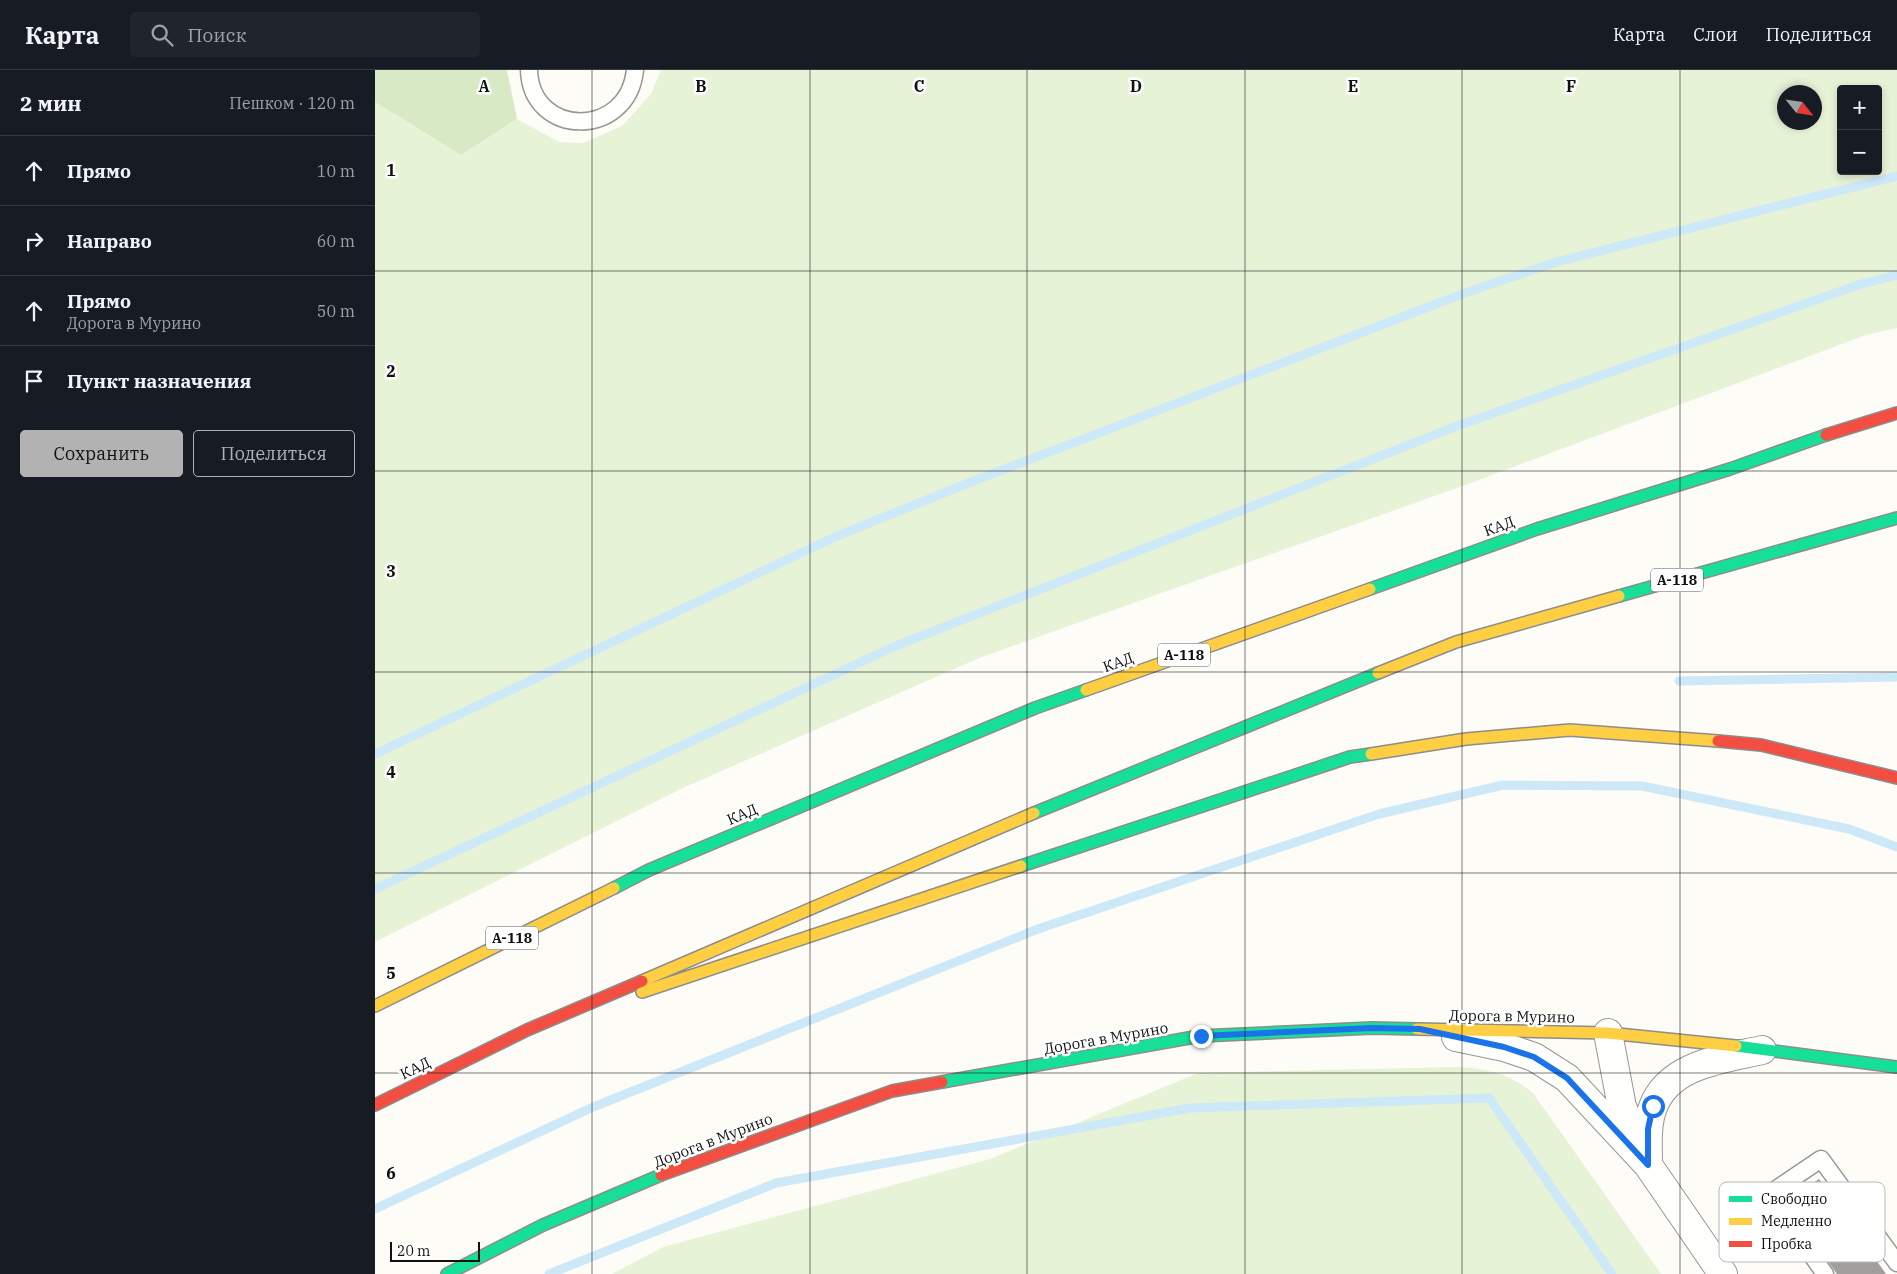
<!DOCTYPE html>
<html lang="ru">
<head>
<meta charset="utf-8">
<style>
  :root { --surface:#171b24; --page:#20242c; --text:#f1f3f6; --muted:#9ea1a6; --line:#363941; --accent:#b2b2b3 }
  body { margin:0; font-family:"IBM Plex Serif",serif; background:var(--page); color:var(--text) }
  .controls { position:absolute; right:15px; top:15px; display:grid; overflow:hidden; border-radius:5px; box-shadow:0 2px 8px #0003 }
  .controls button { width:45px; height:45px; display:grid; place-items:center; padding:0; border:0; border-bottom:1px solid var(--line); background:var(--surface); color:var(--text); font:25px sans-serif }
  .compass { position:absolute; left:1402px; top:15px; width:45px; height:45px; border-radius:50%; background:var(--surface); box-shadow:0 2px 8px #0003; rotate:120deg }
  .scale { position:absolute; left:15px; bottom:12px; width:90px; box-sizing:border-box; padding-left:5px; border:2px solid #111; border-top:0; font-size:14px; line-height:18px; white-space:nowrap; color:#111; -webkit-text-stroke:4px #fff; paint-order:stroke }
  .stop { position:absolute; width:15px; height:15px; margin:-11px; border:4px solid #1a73e8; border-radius:50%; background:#fff }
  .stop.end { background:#1a73e8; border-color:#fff; box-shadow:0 1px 5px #0008 }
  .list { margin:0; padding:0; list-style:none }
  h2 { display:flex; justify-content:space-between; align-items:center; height:65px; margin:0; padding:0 20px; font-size:21px }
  h2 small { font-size:16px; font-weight:400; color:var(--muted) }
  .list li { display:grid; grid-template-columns:32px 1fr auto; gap:15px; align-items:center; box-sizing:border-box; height:70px; padding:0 20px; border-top:1px solid var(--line) }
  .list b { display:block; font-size:19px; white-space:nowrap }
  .list p { margin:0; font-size:16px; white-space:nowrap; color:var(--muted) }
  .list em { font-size:16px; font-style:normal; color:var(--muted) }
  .actions { display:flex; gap:10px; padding:15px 20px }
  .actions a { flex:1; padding:11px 0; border:1px solid var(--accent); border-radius:5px; text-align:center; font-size:18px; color:var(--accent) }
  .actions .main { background:var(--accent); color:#111 }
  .icon { flex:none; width:28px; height:28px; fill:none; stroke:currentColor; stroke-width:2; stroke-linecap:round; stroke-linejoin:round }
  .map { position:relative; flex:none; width:1522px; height:1204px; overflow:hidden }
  header { display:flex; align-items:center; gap:30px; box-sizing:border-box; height:70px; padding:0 25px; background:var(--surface); border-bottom:1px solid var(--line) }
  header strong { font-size:24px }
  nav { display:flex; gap:28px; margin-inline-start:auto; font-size:18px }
  .search { width:350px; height:45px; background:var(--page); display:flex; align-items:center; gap:12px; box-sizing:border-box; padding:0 18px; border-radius:5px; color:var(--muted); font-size:19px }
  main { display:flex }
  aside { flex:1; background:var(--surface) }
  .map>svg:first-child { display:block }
  .green { fill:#e7f3d7; fill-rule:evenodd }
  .forest { fill:#d8eac5 }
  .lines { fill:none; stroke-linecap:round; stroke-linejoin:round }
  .stream { stroke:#cde8f7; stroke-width:9 }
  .building { fill:#a19f9c }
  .lane-casing { stroke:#979795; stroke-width:19 }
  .street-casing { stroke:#979795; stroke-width:30 }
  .fast-casing { stroke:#8e8d8b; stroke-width:14 }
  .slow-casing { stroke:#8e8d8b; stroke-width:14 }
  .jam-casing { stroke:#8e8d8b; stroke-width:14 }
  .lane { stroke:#fffffe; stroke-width:16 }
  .street { stroke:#fffffe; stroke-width:28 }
  .fast { stroke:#16e098; stroke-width:11 }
  .slow { stroke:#ffcf43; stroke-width:11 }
  .jam { stroke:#f24e42; stroke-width:11 }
  .route { stroke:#1a73e8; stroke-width:6 }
  .grid { fill:none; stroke:#111; stroke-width:1; stroke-opacity:0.55 }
  .labels { text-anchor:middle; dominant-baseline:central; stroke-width:5; stroke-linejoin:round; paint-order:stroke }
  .shield { fill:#fff; stroke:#585858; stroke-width:1 }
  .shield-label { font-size:14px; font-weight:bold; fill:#111 }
  .street-label { font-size:15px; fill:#111; stroke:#fff }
  .key { fill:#fff; stroke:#b8b8b8; stroke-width:1 }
  .key-label { font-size:14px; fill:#111 }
  .grid-label { font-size:16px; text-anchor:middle; font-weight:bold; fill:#111; stroke:#fff; stroke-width:5; stroke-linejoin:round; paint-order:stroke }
</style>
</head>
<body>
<header>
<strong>Карта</strong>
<div class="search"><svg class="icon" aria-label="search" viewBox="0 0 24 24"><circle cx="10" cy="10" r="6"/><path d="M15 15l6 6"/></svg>Поиск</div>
<nav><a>Карта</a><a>Слои</a><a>Поделиться</a></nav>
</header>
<main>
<aside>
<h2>2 мин<small>Пешком · 120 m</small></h2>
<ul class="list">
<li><svg class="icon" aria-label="ahead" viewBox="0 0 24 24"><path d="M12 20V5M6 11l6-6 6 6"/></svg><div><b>Прямо</b></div><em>10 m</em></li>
<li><svg class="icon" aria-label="right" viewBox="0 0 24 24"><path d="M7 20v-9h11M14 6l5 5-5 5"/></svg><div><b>Направо</b></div><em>60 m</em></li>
<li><svg class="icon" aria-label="ahead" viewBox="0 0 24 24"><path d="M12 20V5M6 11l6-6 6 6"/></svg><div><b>Прямо</b><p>Дорога в Мурино</p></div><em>50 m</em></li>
<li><svg class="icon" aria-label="arrive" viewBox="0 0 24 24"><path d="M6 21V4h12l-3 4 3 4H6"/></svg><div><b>Пункт назначения</b></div></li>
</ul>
<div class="actions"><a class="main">Сохранить</a><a>Поделиться</a></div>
</aside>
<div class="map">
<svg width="1522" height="1204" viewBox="0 0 1522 1204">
  <rect width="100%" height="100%" fill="#fdfcf7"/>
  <path class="green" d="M286 0H1522V258L1491 265 1093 414 604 588 310 717 0 872V32L86 85 142 49 184 72 208 73 247 56 276 24ZM1466 19H1503V101H1466ZM1410 22H1440V52H1410Z
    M1081 997C1111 998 1135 1004 1158 1023L1286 1204H237L288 1177 615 1089 823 1003Z"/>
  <path class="forest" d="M0 0H132L142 49 86 85 0 32Z"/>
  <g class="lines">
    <path class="stream" d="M1304 611 1522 607
      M0 684 462 466 601 410 1090 223 1181 192 1522 106
      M0 819 518 577 1082 356 1486 214 1522 205
      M0 1139 218 1037 663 859 1004 744 1128 715 1267 716 1474 759 1522 777
      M174 1204 401 1113 815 1038 1114 1028 1237 1204"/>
  </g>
  <path class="building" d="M1444 1109 1511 1204H1462L1411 1132Z"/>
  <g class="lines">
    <defs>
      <path id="lane" d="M154 0C156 68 253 69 260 0
        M1450 1204 1394 1124 1446 1089 1522 1193"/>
      <path id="street" d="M1233 963 1247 1037 1265 1076
        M1081 967 1129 977 1159 987 1192 1008 1273 1095 1348 1204
        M1273 1095C1273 1076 1271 1055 1278 1037 1294 994 1348 989 1387 980"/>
      <path id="fast" d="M995 519 1162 459 1355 399 1451 365
        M1244 526 1522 448
        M659 743 1003 603
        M646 796 975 687 996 684
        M239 818 274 800 660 638 711 620
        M1361 976 1522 997
        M567 1012 825 966 997 958 1042 959
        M72 1204 168 1155 286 1105"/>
      <path id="slow" d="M1003 603 1081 572 1244 526
        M711 620 995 519
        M996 684 1091 669 1195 660 1343 671
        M267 911 659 743
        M267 922 646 796
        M0 936 239 818
        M1042 959 1233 963 1361 976"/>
      <path id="jam" d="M1451 365 1522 343
        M1343 671 1386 675 1522 708
        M0 1035 152 960 267 911
        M286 1105 517 1021 567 1012"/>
    </defs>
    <use href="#lane" class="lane-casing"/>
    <use href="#street" class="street-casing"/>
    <use href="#fast" class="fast-casing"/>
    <use href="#slow" class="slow-casing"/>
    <use href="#jam" class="jam-casing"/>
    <use href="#lane" class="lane"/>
    <use href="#street" class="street"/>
    <use href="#fast" class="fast"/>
    <use href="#slow" class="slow"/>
    <use href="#jam" class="jam"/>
  </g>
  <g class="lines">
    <path class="route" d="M826 966 997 958 1045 959 1129 977 1159 987 1192 1008 1273 1095V1059L1278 1036"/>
  </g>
  <path class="grid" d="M217 0V1204M435 0V1204M652 0V1204M870 0V1204M1087 0V1204M1305 0V1204M0 201H1522M0 401H1522M0 602H1522M0 803H1522M0 1003H1522"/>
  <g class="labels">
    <g class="shield">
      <rect x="1276" y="498.5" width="52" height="23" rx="4"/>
      <rect x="783" y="573.5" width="52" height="23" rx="4"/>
      <rect x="111" y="856.5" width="52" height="23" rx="4"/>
    </g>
    <g class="shield-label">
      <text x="1302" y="510">А-118</text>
      <text x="809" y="585">А-118</text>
      <text x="137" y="868">А-118</text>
    </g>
    <g class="street-label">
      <text transform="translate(1124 456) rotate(-20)">КАД</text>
      <text transform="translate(743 592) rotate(-20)">КАД</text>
      <text transform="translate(367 744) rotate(-23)">КАД</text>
      <text transform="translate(1137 946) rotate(1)">Дорога в Мурино</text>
      <text transform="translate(731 968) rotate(-10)">Дорога в Мурино</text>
      <text transform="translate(40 998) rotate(-26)">КАД</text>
      <text transform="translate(338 1070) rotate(-21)">Дорога в Мурино</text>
    </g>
  </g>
  <rect x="1344" y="1112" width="166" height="80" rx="8" class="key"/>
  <rect x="1354" y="1126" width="23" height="6" fill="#16e098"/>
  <rect x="1354" y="1148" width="23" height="7" fill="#ffcf43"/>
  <rect x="1354" y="1171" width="23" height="6" fill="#f24e42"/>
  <g class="key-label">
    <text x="1386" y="1134">Свободно</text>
    <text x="1386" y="1156">Медленно</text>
    <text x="1386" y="1179">Пробка</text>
  </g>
  <g class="grid-label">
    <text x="109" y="22">A</text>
    <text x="326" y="22">B</text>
    <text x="544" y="22">C</text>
    <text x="761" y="22">D</text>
    <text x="978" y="22">E</text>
    <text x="1196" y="22">F</text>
    <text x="16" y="106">1</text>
    <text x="16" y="307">2</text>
    <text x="16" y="507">3</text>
    <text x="16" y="708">4</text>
    <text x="16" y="909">5</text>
    <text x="16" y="1109">6</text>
  </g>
</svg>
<div class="controls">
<button>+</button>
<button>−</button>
</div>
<svg class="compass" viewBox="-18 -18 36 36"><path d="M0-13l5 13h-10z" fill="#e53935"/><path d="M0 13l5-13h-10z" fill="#9ea1a6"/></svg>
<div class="scale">20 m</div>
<div class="stop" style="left:1278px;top:1036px"></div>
<div class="stop end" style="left:826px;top:966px"></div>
</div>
</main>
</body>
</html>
